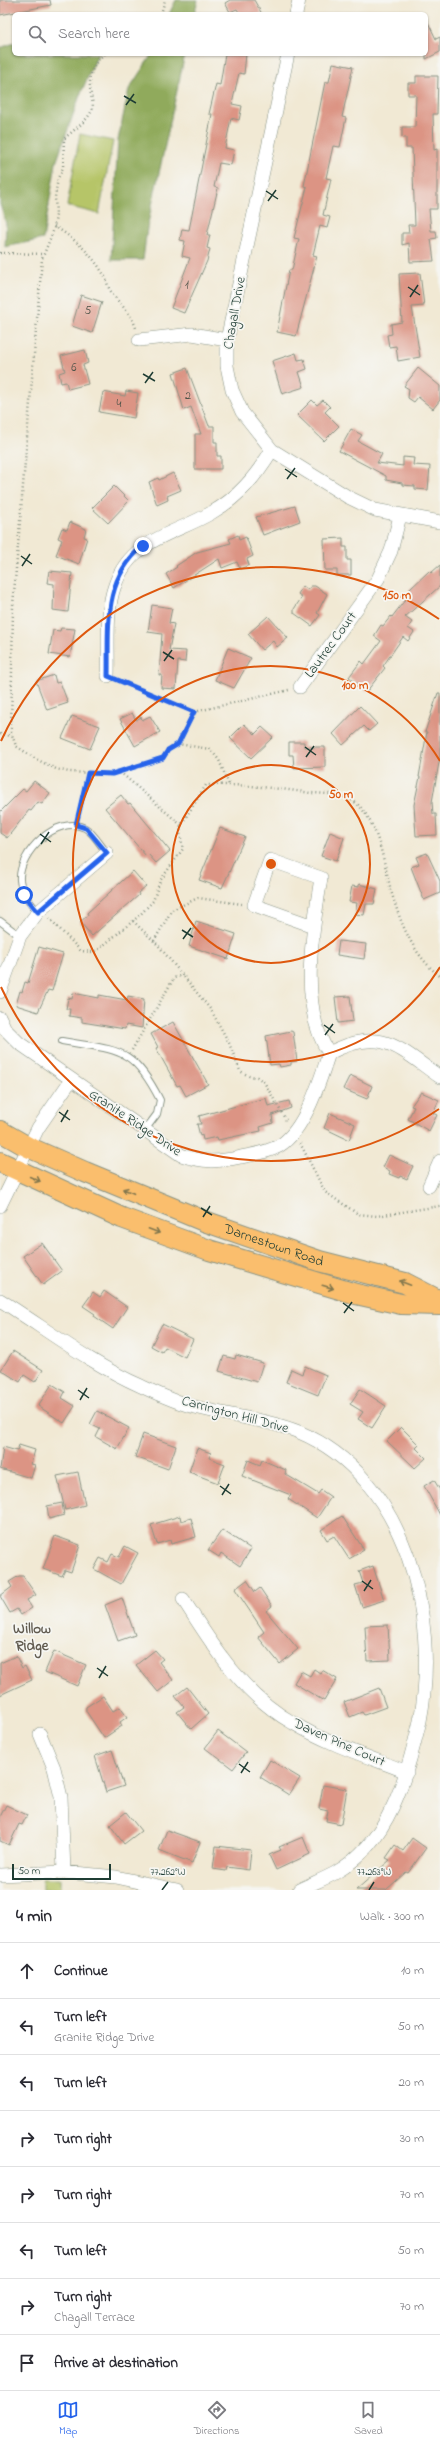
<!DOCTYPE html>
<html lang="en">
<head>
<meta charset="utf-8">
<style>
  :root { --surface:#fff; --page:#f7f7f7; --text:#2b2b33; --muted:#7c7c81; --line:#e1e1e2; --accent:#2563eb }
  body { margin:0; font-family:"Indie Flower",sans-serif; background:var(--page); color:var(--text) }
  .scale { position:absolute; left:12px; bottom:10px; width:99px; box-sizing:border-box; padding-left:4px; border:2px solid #1f3d34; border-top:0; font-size:11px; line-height:14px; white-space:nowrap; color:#1f3d34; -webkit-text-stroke:3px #f6f6f2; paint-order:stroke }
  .stop { position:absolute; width:12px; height:12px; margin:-9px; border:3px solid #2563eb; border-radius:50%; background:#fff }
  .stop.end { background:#2563eb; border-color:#fff; box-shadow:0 1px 4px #0008 }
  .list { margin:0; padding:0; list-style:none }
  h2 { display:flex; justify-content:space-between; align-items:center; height:52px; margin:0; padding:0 16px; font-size:17px }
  h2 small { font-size:13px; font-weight:400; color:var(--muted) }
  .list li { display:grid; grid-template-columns:26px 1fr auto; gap:12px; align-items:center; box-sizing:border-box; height:56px; padding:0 16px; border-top:1px solid var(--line) }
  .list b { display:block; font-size:15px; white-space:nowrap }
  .list p { margin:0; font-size:13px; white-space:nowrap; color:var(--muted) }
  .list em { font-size:13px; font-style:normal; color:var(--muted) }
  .icon { flex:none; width:22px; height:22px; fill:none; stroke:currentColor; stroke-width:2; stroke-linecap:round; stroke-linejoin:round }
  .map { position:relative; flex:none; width:440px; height:1890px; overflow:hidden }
  .search { position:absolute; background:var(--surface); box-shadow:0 1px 3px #0004; left:12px; right:12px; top:12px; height:44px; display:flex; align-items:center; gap:10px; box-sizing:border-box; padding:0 14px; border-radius:6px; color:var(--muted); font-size:15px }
  .sheet { height:500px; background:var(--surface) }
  nav { display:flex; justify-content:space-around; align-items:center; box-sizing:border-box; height:56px; border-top:1px solid var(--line); background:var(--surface); font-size:11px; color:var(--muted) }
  nav a { display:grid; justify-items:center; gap:2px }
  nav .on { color:var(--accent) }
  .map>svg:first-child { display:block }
  .green { fill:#b6c567; stroke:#6a814e }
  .forest { fill:#90aa5c; stroke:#587448 }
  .building { fill:#dc9484 }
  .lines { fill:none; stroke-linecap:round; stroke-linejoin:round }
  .service-casing { stroke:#889384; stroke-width:8 }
  .minor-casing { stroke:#889384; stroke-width:14 }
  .primary-casing { stroke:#889384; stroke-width:22 }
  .path { stroke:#889384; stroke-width:2.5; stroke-dasharray:1 3; stroke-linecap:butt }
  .service { stroke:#fff; stroke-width:6 }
  .minor { stroke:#fff; stroke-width:13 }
  .primary { stroke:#fabe6d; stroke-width:20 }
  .oneway { stroke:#82774e }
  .route { stroke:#2563eb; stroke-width:5 }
  .ticks { fill:none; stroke:#1f3d34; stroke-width:1.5 }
  .ring { fill:none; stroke:#de580e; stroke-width:2 }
  .labels { text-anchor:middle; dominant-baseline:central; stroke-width:3.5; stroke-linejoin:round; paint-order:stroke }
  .number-label { font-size:12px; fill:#4e5348 }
  .street-label { font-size:14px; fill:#1f3d34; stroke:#f6f6f2 }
  .neighbourhood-label { font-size:15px; font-weight:bold; fill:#615b50; stroke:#f6f6f2 }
  .ticks-label { font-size:10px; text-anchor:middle; fill:#1f3d34; stroke:#f6f6f2; stroke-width:3.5; stroke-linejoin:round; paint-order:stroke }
  .centre { fill:#de580e; stroke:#f6f6f2; stroke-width:2 }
  .ring-label { font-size:12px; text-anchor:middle; font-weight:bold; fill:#de580e; stroke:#f6f6f2; stroke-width:3.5; stroke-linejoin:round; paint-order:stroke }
</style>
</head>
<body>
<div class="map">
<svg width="440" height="1890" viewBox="0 0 440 1890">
  <rect width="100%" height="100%" fill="#f6f6f2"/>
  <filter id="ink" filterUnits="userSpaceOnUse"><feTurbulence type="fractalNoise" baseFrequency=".025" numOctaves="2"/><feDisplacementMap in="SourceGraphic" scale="8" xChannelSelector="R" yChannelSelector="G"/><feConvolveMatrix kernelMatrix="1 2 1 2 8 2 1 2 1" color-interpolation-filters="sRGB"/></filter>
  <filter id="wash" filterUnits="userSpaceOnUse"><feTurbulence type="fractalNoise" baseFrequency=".012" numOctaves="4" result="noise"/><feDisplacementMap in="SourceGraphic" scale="16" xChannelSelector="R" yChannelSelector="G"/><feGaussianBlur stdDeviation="0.9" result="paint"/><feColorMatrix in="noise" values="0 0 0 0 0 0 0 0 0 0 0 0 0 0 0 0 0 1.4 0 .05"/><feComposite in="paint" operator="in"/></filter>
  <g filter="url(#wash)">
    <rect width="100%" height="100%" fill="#f1e9d4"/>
    <path class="green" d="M80 134 113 141 99 214 67 206Z
      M42 1879H60V1890H42Z"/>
    <path class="forest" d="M176 0H198L194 14H169Z
      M14 43V54H98L80 95 56 163 43 239 5 247 6 224 0 204V48Z
      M152 54H185L147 228 143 260H111L118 140 129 89Z"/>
    <g id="blocks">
      <path class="building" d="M0 0H50L51 5 0 15Z
        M230 0H254L262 14H240L237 9 230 12 225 3Z
        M426 18 436 39 440 37V52L426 59Z
        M225 54H246L244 74 239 73 232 104 242 106 239 120 231 118 225 148 234 150 231 165 219 163 214 187 218 188 207 235H210L207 248 210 249 207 261 184 313 171 308 190 258 182 256 185 241 180 240 182 229 189 230 212 114H209L216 84 220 85Z
        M333 63 353 67 342 117 346 118 340 147 333 146 326 178 331 179 323 215 330 217 327 228 320 226 313 255 317 256 296 336 277 332 289 270H292L299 239 294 238 307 187 304 186 313 141 325 82H329Z
        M416 76H438L437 114H433L434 150 437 149V209H429L431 231H436L437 238 431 239 434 261 410 262 409 243 402 245V233H409L408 225H415L412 148H406V138H402V127H415L416 95H408V83H416Z
        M420 273 424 306 412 307 420 357 398 361 396 346 389 347 387 335 392 334 391 324 402 322 399 274Z
        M81 295 102 302 92 333 72 326Z
        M85 350 88 363 83 365 88 384 68 389 66 382 61 383 59 373 65 371 61 356Z
        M296 353 298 360 304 359 307 369 299 372 304 387 282 394 272 361Z
        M187 368 209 426H214V442H217V456H221V469H195V434H201L191 407 184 410 173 373Z
        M418 368 440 386V400L433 409 418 397 414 402 408 398 409 389 404 386Z
        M126 391 138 393 134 418 99 412 103 392 125 396Z
        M312 400 317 405 323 400 330 407 325 412 339 426 324 441 297 415Z
        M351 429 362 435 358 441 382 454 377 463 403 466V457L414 458 413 465 430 466 428 490 415 489V486L402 485V483L386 480V476L339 451Z
        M173 473 181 490 167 496 168 500 157 505 149 482 158 478 159 480Z
        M114 486 129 501 108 523 92 508Z
        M295 506 300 521 263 535 256 517Z
        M70 522 86 529 84 537 87 538 79 564 56 555 62 540 58 538 62 528 67 530Z
        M238 535 239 540 246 537 253 556 247 559 249 565 240 569 237 562 222 568 219 559 174 588 166 574 177 567 176 566 197 552 231 543 229 539Z
        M343 538V547H347V560H351V575H337V570H325L324 539Z
        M440 565V586L405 617 412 622 408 628 414 632 408 641 403 637 383 666 385 668 367 691 349 677 361 661 364 664 381 641 374 636 381 625 383 626 391 616 392 617 405 600 403 597 410 591 409 590 429 571 431 573Z
        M49 571 72 573 68 612 53 610 54 584 47 583Z
        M303 586 308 590 311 586H315L327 594 317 613 320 615 312 626 294 613V609L302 597 298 594Z
        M152 605 172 608 169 623 174 624 169 650 186 651 185 662 178 661 176 689 161 688 162 675H159L162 634 148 632Z
        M268 616 288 638 277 647 273 641 262 650 248 634Z
        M61 628 75 629 70 657 49 654 53 630 60 631Z
        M228 648 251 658 234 688 215 680Z
        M54 675 56 683 60 682 68 703 47 710 36 681Z
        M438 693H440V757L432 802 433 814H436L437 835 416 836 414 805 420 777H419L427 732H425Z
        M360 706 377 724 369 731 364 726 343 745 333 734Z
        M132 713 136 720 141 717 142 720 150 716 160 732 135 746 120 719Z
        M72 716 100 726 90 749 62 738Z
        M244 724 255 734 262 727 273 737 251 758 230 738Z
        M289 742H304V747H325V767L294 768 293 755H289Z
        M34 781 50 793 42 804 38 802 31 811 29 810 7 838 0 833V812L23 789 26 791Z
        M121 795 128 804 130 803 170 851 156 863 148 854 146 856 105 808Z
        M220 828 245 837 222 888 199 880Z
        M330 832 344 838 336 861 321 856Z
        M427 853 440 881V893L424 900 411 867 419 864 416 857Z
        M133 871 146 886 138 893 139 895 92 936 80 922 88 915 87 913Z
        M359 884 377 889 374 904H366L364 915 355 914 357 903 349 902 352 886 359 887Z
        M196 921 236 934 228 959 189 946Z
        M339 941 366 944 364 959 337 955Z
        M39 947 63 954 52 991 48 990 38 1012 16 1005 20 991 22 992 25 982 28 983Z
        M73 993 99 998V995L127 1000 128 996 144 999 142 1028 126 1025 125 1029 82 1022V1018L69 1016 70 1009H66L68 998 72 999Z
        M350 996 353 1021 338 1023 335 997Z
        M173 1022 208 1084 186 1096 180 1085 177 1086 156 1048 158 1047 151 1034Z
        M291 1031 293 1032 297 1061 291 1062V1065L280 1067 279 1064 270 1065 266 1036Z
        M352 1076 372 1086 367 1099 343 1089 349 1077Z
        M421 1092 439 1100 433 1113 437 1115 429 1131 408 1119 414 1107 411 1106Z
        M266 1098 268 1106 289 1101 291 1108 272 1115 273 1123 260 1127 261 1131 218 1140 217 1137 203 1140 202 1135 200 1136 197 1124H201L199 1116Z
        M330 1113 355 1124 349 1140 324 1128Z
        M389 1155 413 1166 407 1179 400 1176 399 1178 389 1174 390 1171 383 1167Z
        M42 1243 62 1271 43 1285 23 1256Z
        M104 1291 127 1307 113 1329 94 1316 95 1314 83 1306 93 1292 100 1297Z
        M162 1324 193 1339 185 1357 165 1347 162 1352 151 1346Z
        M13 1351 43 1370 35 1382 24 1375 20 1382 1 1370Z
        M236 1355 263 1363 257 1382 219 1371 224 1356 235 1359Z
        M305 1366 326 1375 318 1395 286 1382 291 1369 302 1374Z
        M52 1384 65 1392 62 1398 75 1406 64 1423 38 1406Z
        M360 1389 386 1406 372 1428 358 1419 363 1412 350 1404Z
        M97 1411 129 1428 117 1449 96 1437 100 1429 90 1424Z
        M401 1427 419 1445 416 1448 426 1458 415 1468 387 1441Z
        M143 1434 176 1446 168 1469 135 1457Z
        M19 1445 35 1450 31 1464 35 1465 31 1478 0 1469 3 1447 17 1451Z
        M197 1448 211 1453 209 1458 225 1464 218 1483 189 1472Z
        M248 1460 260 1465 262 1460 286 1470 285 1474 318 1494 321 1490 331 1497 317 1518 288 1499 291 1495 242 1476Z
        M78 1472 85 1505 65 1510 57 1476Z
        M434 1480 440 1490V1515L424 1486Z
        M62 1503 64 1515 49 1519 47 1506Z
        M180 1516 181 1521 191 1518 196 1537 171 1544 170 1540 157 1544 151 1525Z
        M342 1516 364 1550 349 1559 334 1536 327 1540 321 1530Z
        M222 1530 251 1549 240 1566 221 1553 219 1557 208 1550Z
        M55 1536 80 1545 71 1572 65 1570 62 1576 43 1569Z
        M125 1546 138 1553 121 1584 94 1569 100 1558 108 1562 112 1554 119 1557Z
        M373 1566 384 1600 362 1607 355 1585 363 1583 359 1571Z
        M19 1576H23L36 1595 27 1600 32 1608 21 1615 17 1609 10 1613 0 1596 12 1587 9 1582Z
        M247 1580 255 1592 260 1588 272 1606 266 1611 298 1649 280 1664 258 1637 264 1632 235 1589Z
        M122 1598 135 1635 118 1641 105 1605Z
        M388 1625 390 1660 367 1661 365 1626Z
        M155 1650 163 1659 159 1662 173 1680 158 1692 136 1665Z
        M54 1651 86 1665 77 1686 45 1672Z
        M16 1656 22 1668 25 1666 32 1680 0 1695V1663Z
        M314 1669 320 1673 322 1670 337 1679 324 1701 294 1683 301 1671 310 1676Z
        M187 1687 208 1714 191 1729 177 1712 184 1707 175 1696Z
        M379 1688 386 1707 364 1715 362 1712 350 1717 344 1702Z
        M103 1696 113 1711 120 1707 127 1717 120 1722 122 1726 104 1738 86 1711V1707Z
        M218 1731 246 1752 233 1769 205 1748Z
        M112 1750 124 1786 106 1792 95 1756Z
        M270 1760 300 1778 289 1795 260 1777Z
        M323 1785 347 1789 341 1824 326 1821 328 1811 319 1809Z
        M6 1805 27 1815 22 1825 19 1824 9 1845 0 1841V1817Z
        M126 1812 141 1831 124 1844 110 1825Z
        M167 1830 200 1842 192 1863 159 1850Z
        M303 1837 310 1854 276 1870 269 1855 281 1850 279 1847Z
        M412 1838 426 1848 408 1873 406 1872 386 1890H356L390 1860 386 1858 395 1845 403 1851Z
        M216 1846 251 1850 249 1870 227 1867 226 1871 213 1869Z"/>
    </g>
  </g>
  <g filter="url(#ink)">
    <use href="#blocks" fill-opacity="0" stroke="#889384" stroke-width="1"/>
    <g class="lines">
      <defs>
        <path id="service" d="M38 912C30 902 21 893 20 880 18 853 57 814 85 828 93 832 101 846 107 853
          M0 921 20 936
          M62 1041C118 1051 132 1045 160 1100L157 1114 145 1130"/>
        <path id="minor" d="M296 14 299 0
          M288 54 227 340V366L232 390 242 412 272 450 348 497 375 510 440 522
          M139 340 192 334 227 340
          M108 676C109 647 105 612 115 585 131 539 173 535 211 513 238 498 256 476 272 450
          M300 687 378 579 391 551 400 516
          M313 926 254 905 270 860 321 878C313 929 298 1008 329 1053
          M0 992 20 936 38 912 107 853
          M0 1018 5 1029 19 1043 181 1155C203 1163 218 1162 241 1157 252 1155 268 1152 279 1146 305 1130 320 1081 329 1053 382 1026 397 1047 440 1077
          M429 1186 440 1161
          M0 1206 38 1128 71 1080
          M0 1300C46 1329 91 1364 141 1386 158 1394 177 1403 195 1407 229 1416 266 1419 299 1432 406 1477 440 1617 420 1721 406 1777 390 1842 335 1873 324 1879 311 1884 299 1890
          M183 1599C213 1646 243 1695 293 1723 328 1744 369 1757 407 1772
          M40 1734 54 1768 61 1797 64 1872
          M0 1875 64 1872 116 1877 177 1890"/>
        <g id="primary">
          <path id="s1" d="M0 1131 28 1147 85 1172 204 1221 319 1261 405 1283 440 1301"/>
          <path d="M0 1162 122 1218 209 1250 356 1294 401 1304 440 1305"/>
        </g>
      </defs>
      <use href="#service" class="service-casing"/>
      <use href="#minor" class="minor-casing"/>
      <use href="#primary" class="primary-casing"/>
      <path class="path" d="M161 14 165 0
        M105 54C91 63 88 79 91 95 92 100 94 106 92 110 87 122 73 130 64 139L63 168 58 178 55 197 56 215 54 229 42 259 13 605 11 732 16 746 36 759 56 769 69 772 112 774 163 758 167 750 178 744 210 749 219 760 229 785
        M54 226C75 239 91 253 104 275 107 280 107 285 110 290 119 305 130 310 136 328
        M0 253 43 254
        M119 680 194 712
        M0 734 12 736
        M178 744 194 712 289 690
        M120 772 181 825
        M78 817 88 773
        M49 918 81 951 93 952 99 949 139 916 153 901 160 881 183 849 180 833 181 825 206 785C241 784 276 788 311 793 324 794 338 793 350 799 378 814 384 866 392 894 401 925 414 956 440 976
        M133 921 158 945 211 1010 229 1043 240 1071 249 1076 257 1077 264 1082 287 1122
        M154 941 172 910 198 898 242 904
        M132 1050 174 978 183 975
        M300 1143 325 1192 358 1214 377 1216 440 1206"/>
      <use href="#service" class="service"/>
      <use href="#minor" class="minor"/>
      <use href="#primary" class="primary"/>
    </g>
    <defs><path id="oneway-shaft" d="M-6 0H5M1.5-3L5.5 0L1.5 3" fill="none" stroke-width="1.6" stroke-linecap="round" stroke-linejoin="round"/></defs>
    <g class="oneway">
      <use href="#oneway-shaft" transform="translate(35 1179) rotate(25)"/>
      <use href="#oneway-shaft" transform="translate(128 1191) rotate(-157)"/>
      <use href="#oneway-shaft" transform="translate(154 1231) rotate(21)"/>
      <use href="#oneway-shaft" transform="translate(405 1283) rotate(-159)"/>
      <use href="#oneway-shaft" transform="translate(328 1287) rotate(16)"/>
    </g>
  </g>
  <g class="lines" filter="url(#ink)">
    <path class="route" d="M24 895 38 912 107 853 86 828 76 825 88 773 112 774 163 758 168 750 178 744 194 712 108 676C109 627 102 580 143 546"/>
  </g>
  <path class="ticks" d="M124 96 136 103M126 105 134 94M266 191 278 199M268 201 276 190M408 287 420 295M410 297 418 285M143 374 155 381M145 383 153 372M285 469 297 477M287 479 295 468M21 556 32 564M22 566 30 554M163 652 174 659M164 661 172 650M305 747 316 755M306 757 314 746M40 834 51 842M41 844 49 832M182 930 193 937M183 939 191 928M324 1025 335 1033M325 1035 333 1024M59 1112 70 1120M61 1122 68 1110M201 1208 212 1215M203 1217 210 1206M343 1303 354 1311M344 1313 352 1302M78 1390 89 1398M80 1400 87 1388M220 1486 231 1494M222 1495 229 1484M362 1581 373 1589M364 1591 371 1580M97 1668 108 1676M99 1678 106 1666M239 1764 250 1772M241 1773 248 1762M162 1890 168 1882M369 1890 374 1882"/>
  <g class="ring">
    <circle cx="271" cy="864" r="99"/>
    <path d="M440 967A198 198 0 1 1 440 761"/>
    <path d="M439 1109A297 297 0 0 1 1 987M1 741A297 297 0 0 1 439 619"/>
  </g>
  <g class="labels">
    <g class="number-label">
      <text x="187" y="285">1</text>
      <text x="88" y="311">5</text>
      <text x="74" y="368">6</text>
      <text x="188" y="396">2</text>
      <text x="119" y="404">4</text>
    </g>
    <g class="street-label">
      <text transform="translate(235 313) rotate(-80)">Chagall Drive</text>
      <text transform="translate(331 645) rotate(-54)">Lautrec Court</text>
      <text transform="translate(135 1123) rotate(34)">Granite Ridge Drive</text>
      <text stroke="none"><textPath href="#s1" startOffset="297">Darnestown Road</textPath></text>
      <text transform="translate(235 1415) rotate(15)">Carrington Hill Drive</text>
      <text transform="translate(339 1743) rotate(24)">Daven Pine Court</text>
    </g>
    <g class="neighbourhood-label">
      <text x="32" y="1629">Willow<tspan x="32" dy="17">Ridge</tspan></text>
    </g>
  </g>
  <g class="ticks-label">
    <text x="168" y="1875">77.262°W</text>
    <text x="374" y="1875">77.263°W</text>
  </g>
  <circle cx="271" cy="864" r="6" class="centre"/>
  <g class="ring-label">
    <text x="397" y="599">150 m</text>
    <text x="355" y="689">100 m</text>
    <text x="341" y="798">50 m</text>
  </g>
</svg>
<div class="scale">50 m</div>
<div class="stop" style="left:24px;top:895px"></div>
<div class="stop end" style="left:143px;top:546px"></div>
<div class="search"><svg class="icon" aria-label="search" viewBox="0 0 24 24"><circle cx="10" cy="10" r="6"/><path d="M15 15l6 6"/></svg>Search here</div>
</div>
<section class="sheet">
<h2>4 min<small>Walk · 300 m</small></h2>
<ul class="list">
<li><svg class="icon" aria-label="ahead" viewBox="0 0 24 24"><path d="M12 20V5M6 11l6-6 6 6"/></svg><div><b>Continue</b></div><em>10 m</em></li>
<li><svg class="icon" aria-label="left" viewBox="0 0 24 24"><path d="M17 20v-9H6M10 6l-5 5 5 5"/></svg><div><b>Turn left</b><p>Granite Ridge Drive</p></div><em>50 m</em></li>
<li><svg class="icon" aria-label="left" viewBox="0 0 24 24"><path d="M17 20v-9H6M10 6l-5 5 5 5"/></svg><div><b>Turn left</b></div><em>20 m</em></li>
<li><svg class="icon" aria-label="right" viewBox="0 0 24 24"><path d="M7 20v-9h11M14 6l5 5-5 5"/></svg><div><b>Turn right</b></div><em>30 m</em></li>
<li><svg class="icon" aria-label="right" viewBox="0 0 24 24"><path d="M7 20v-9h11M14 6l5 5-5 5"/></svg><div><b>Turn right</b></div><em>70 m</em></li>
<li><svg class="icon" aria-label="left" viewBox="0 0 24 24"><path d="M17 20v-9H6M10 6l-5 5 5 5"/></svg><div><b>Turn left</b></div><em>50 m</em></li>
<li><svg class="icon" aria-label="right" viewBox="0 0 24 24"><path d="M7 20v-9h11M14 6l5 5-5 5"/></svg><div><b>Turn right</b><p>Chagall Terrace</p></div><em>70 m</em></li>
<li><svg class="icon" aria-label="arrive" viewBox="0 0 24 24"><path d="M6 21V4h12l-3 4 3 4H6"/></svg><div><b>Arrive at destination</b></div></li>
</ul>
</section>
<nav>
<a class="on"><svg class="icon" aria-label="map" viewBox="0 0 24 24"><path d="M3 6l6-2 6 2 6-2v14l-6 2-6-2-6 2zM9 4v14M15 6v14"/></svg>Map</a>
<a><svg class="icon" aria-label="directions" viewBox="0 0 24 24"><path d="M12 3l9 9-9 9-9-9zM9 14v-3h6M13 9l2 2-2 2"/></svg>Directions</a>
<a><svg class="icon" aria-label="saved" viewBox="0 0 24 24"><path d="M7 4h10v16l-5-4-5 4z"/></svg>Saved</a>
</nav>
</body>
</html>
